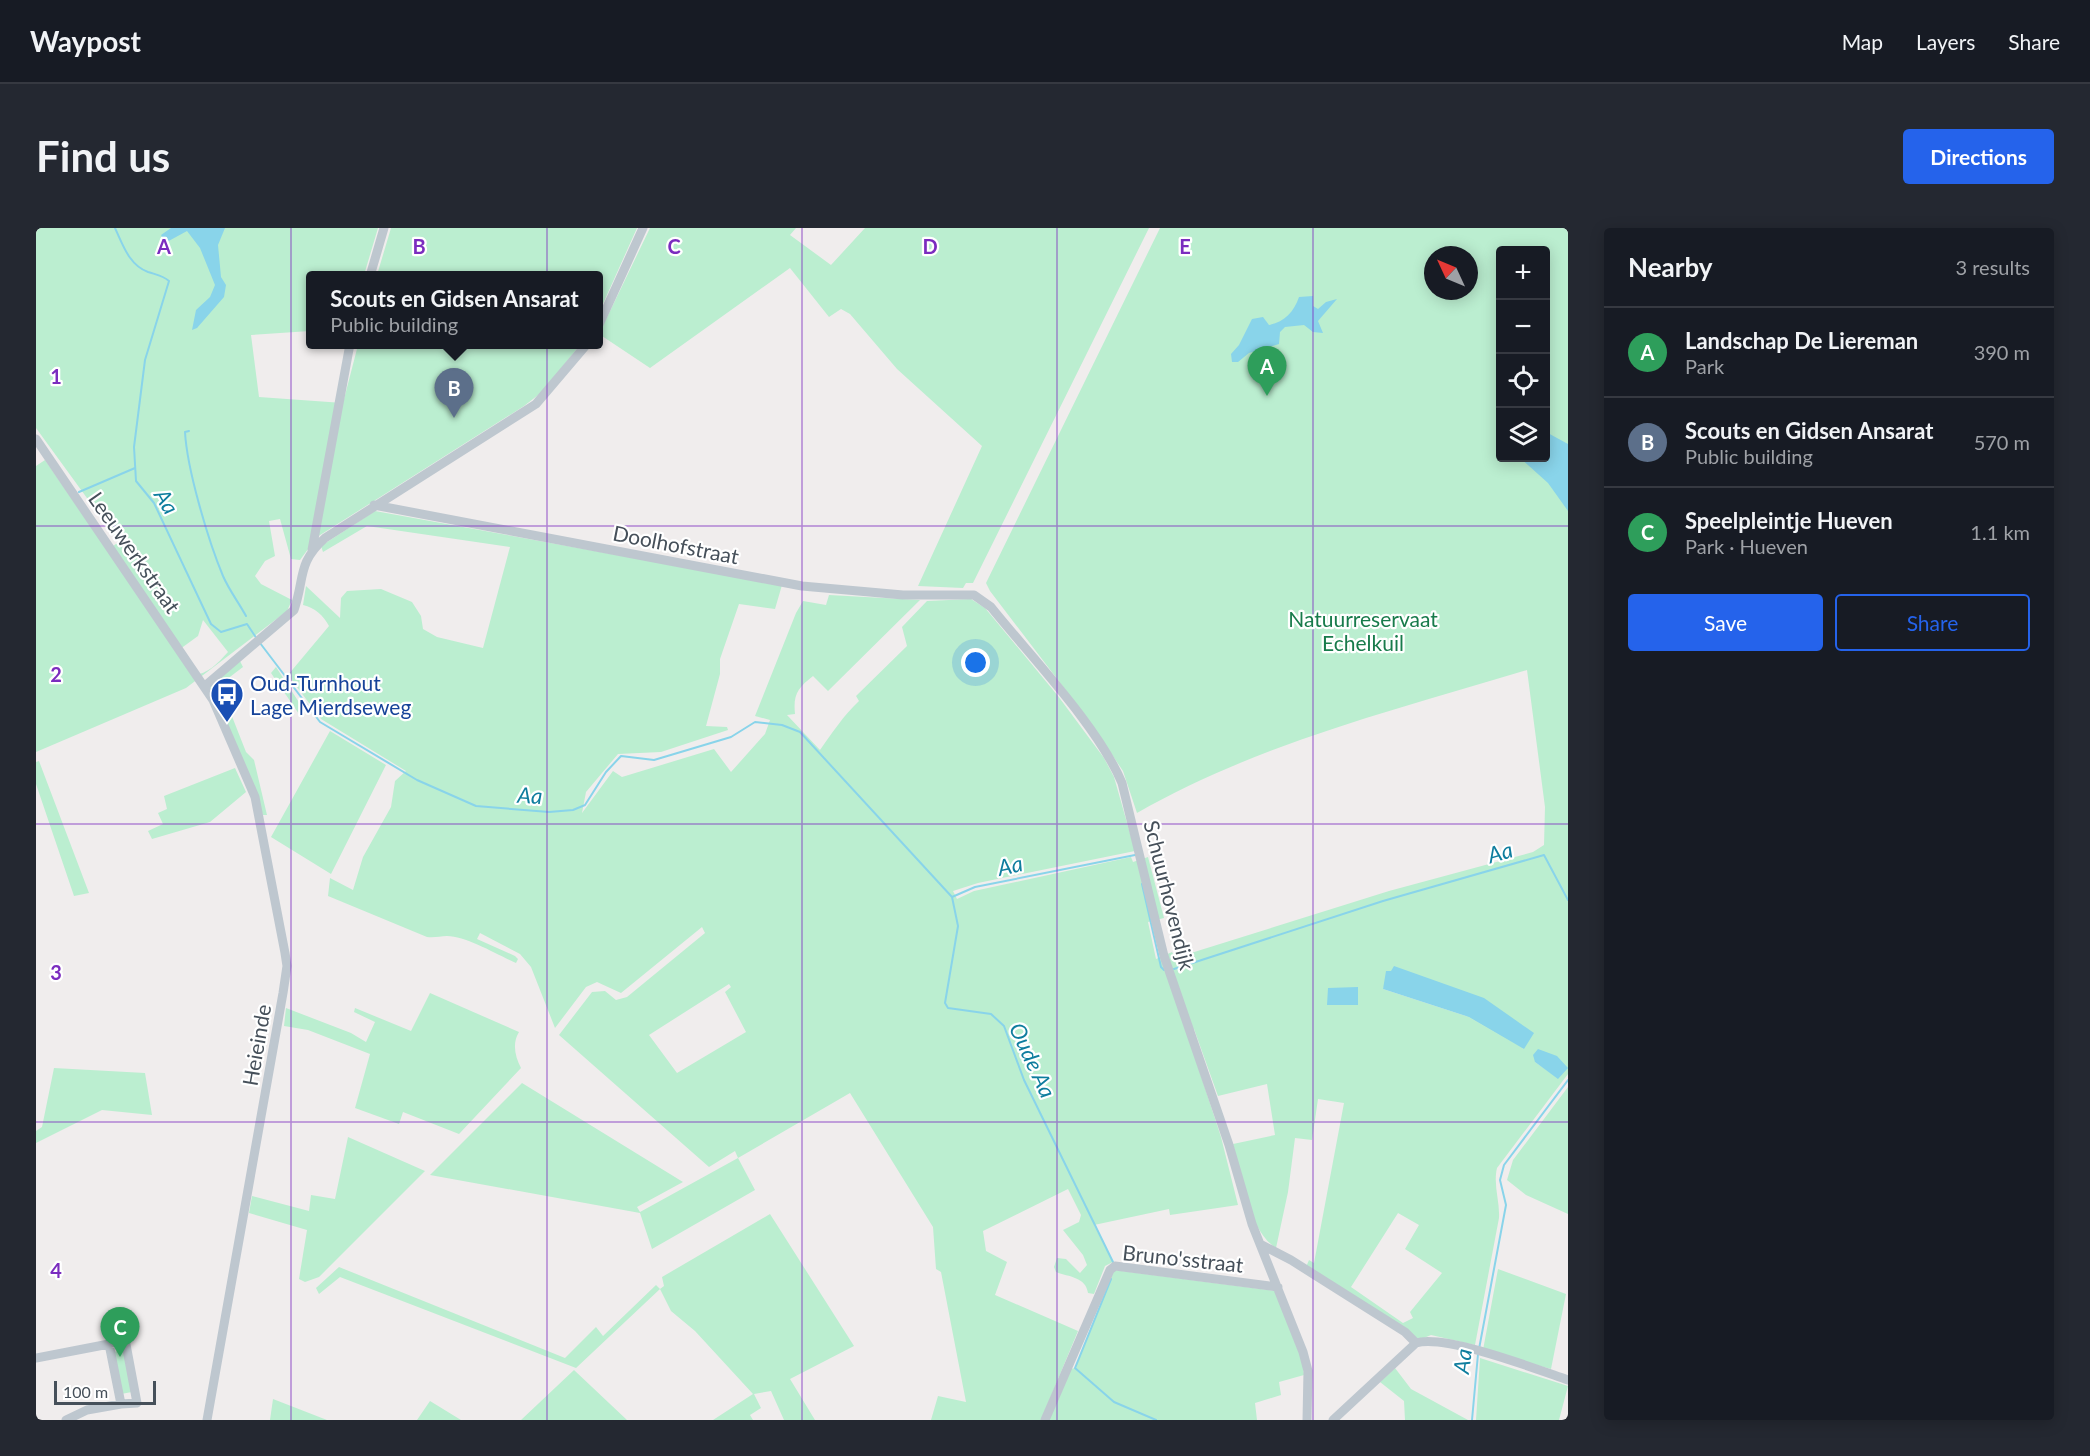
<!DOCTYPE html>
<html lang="en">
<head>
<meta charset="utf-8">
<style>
  :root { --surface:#171b24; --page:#242831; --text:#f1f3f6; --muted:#9ea1a6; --line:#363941; --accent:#2563eb }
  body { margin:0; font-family:Lato,sans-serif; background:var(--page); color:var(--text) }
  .controls { position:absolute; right:18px; top:18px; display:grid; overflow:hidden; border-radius:6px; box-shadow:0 3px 15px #0003 }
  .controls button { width:54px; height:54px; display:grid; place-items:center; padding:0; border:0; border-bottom:2px solid var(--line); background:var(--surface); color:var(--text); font:30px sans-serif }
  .compass { position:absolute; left:1388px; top:18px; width:54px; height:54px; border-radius:50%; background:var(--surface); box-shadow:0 3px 15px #0003; rotate:314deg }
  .scale { position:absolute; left:18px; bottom:15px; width:102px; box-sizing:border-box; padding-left:6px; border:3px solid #46505a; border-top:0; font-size:16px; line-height:21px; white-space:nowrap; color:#46505a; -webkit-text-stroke:4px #fff; paint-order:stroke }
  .you { position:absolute; left:940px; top:435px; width:21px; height:21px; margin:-15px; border:4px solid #fff; border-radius:50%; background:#1a73e8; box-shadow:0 0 0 9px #1a73e833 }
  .badge { display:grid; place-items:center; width:39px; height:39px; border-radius:50%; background:var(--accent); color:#fff; font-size:20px; font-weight:700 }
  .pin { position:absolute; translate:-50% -50px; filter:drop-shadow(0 2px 3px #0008) }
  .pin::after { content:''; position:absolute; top:32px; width:21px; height:18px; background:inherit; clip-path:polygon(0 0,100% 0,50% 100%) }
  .popup { position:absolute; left:270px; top:43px; width:297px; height:78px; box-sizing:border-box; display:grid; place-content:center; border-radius:6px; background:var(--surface); filter:drop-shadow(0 2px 4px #0005); font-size:20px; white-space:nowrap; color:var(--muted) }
  .popup b { font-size:22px; color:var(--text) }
  .popup::after { content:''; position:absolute; left:50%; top:100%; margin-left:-12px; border:12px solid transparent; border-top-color:var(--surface) }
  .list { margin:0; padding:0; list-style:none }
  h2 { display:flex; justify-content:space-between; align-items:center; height:78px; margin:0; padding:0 24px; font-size:26px }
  h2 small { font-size:20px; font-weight:400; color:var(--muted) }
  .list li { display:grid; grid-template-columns:39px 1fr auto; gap:18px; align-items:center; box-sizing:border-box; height:90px; padding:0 24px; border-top:2px solid var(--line) }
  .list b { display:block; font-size:22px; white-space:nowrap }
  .list p { margin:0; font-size:20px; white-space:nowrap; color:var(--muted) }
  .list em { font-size:20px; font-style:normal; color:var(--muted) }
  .actions { display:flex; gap:12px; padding:18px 24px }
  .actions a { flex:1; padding:14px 0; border:2px solid var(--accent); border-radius:6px; text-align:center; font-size:21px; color:var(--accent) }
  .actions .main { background:var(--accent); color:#fff }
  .icon { flex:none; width:33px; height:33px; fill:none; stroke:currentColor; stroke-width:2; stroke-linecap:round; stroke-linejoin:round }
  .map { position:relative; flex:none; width:1532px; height:1192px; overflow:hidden; border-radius:6px }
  header { display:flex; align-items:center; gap:36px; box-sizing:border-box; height:84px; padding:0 30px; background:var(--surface); border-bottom:2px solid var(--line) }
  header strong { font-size:28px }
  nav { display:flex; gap:33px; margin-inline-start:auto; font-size:21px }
  .intro { display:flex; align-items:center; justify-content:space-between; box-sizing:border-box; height:144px; padding:0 36px }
  h1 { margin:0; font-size:42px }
  .button { padding:15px 27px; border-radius:6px; background:var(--accent); color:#fff; font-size:21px; font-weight:700 }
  main { display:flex; gap:36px; padding:0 36px }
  aside { flex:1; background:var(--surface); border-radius:6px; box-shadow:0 3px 15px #0003 }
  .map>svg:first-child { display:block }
  .green { fill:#bbeed0; fill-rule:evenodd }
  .water { fill:#89d4ea }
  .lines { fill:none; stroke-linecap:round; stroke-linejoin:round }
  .stream { stroke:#89d4ea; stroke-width:2 }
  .minor { stroke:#bec7cf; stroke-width:9 }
  .grid { fill:none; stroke:#7b2cbf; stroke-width:1.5; stroke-opacity:0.55 }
  .labels { text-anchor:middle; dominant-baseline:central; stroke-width:4.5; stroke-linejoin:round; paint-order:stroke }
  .street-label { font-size:21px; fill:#46505a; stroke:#fff }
  .park-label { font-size:21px; fill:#187b4b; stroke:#fff }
  .transit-label { font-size:21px; fill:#164399; stroke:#fff; text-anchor:start }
  .water-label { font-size:22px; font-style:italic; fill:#0e7d9e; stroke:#fff }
  .grid-label { font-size:20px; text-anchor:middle; font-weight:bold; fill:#7b2cbf; stroke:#fff; stroke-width:4.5; stroke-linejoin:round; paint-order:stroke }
</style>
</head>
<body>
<header>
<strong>Waypost</strong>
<nav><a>Map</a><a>Layers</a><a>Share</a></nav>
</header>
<div class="intro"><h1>Find us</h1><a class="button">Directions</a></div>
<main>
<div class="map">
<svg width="1532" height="1192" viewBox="0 0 1532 1192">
  <rect width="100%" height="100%" fill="#f0eded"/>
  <path class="green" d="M0 0H342L328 47 274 48V103L215 107 223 169 307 175 322 117H544L506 164 488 178 281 309 264 332 255 331 244 291 233 293 239 328 229 333 219 348 225 356 256 372 251 383 150 460 0 524V238L9 232 71 322 83 314 0 200ZM167 392 192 424C181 436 173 445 156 448L140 424 162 408Z
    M355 0H601L562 87V48L341 47Z
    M614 0H760L754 7 795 37 829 0H1113L937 355H930L927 360 882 358 946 218 861 141 814 86 805 81 793 89 754 40 614 140 563 106Z
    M1124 0H1532V846L1461 940C1457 957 1464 973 1463 990L1439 1117 1395 1107 1383 1112 1270 1039 1273 1032 1278 1035 1308 875 1282 871 1276 912 1259 910 1252 964 1240 1020C1212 1002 1206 948 1197 916L1239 907 1231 856 1182 868 1158 801 1150 802 1185 909 1202 977 1134 987 1133 981 1058 997 1077 1034 1069 1038 1058 1066 1052 1065C1050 1049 1033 1049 1020 1044L1018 1039 1021 1030 1030 1031 1044 1045 1051 1037 1047 1027 1027 1002 1043 994 1045 987 1032 961 947 1003 950 1023 971 1034 959 1067 1042 1103 1005 1192H895L902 1168 930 1174 905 1044 900 1041 897 999 814 865 702 930 719 962 616 1021 604 985 394 947 486 855 647 954 601 979 604 984 702 930 699 923 673 939 523 807 556 764 569 763 580 772 591 769 669 705 666 699 585 765 561 754 550 759 519 800 495 739 484 726 444 705 441 711 479 728 482 731 480 735C462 727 430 708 411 708 404 708 399 710 391 709L292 668 294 650 317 662 327 629 355 579 359 553 370 543 285 491 252 447 293 398C287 387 279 380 267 377L270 358 304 390 305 370 311 363 345 361 376 374 385 388 387 401 401 409 447 420 474 319 331 298 287 324 285 318 339 283 746 357 739 381 703 376 684 431V446L670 498 691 499 692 502 625 524 582 526 550 564 546 585 577 543 586 549 678 521 695 544 729 506 734 492 719 488 760 385 767 373 790 377 793 367 884 372 792 463 777 448C762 460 757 466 759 486L751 487 784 522C797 504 807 488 823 473L820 468 871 418 866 399 891 373 935 371 949 380 1022 468 1068 530 1078 549 1099 623 942 655 917 663 921 671 938 663 1095 629 1097 634 1112 629 1128 690 1112 694 1120 731 1136 724 1139 730 1353 663 1497 624 1508 617 1509 579 1491 442C1359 482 1221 516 1101 585L1087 543 1054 494 954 363 950 355ZM1464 22H1510V230H1464ZM1397 27H1433V63H1397ZM1355 744 1488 821 1433 789 1347 761ZM693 756 695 759 689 764 710 804 641 845 613 807ZM1499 834 1531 839 1522 850ZM1362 985 1383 997 1369 1021 1406 1045 1374 1084 1377 1090 1367 1095 1315 1059Z
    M204 433 207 439 182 458 186 463 210 524 218 532 231 587H227L172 459Z
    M240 439 268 482 263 486 235 445Z
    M294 503 350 537 295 646 235 609Z
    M3 533 53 665 38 668 0 556V534Z
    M199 540 210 564 174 594 116 611 112 603 127 596 122 585 131 581 128 568Z
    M394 765 483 804C476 815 479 829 485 840L423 906 367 884 363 896 319 880 334 826 272 802 248 798 250 780 315 805 330 814 339 794 318 784 319 780 375 803Z
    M18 840 109 845 116 887 66 882 0 915V903L6 899Z
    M1532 859V986L1490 967 1471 952 1477 932Z
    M312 909 389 943 283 1049 269 1054 263 1051 271 1002 213 985 216 968 273 983 275 967 299 971Z
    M734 986 818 1118 754 1151 779 1192H748L735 1163 718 1166 725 1180 714 1187 717 1192H677L717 1166 659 1103 635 1083 624 1061 540 1140 304 1049 283 1066 280 1060 303 1039 529 1130 560 1099 567 1108 620 1057 624 1061 628 1058 626 1049Z
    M1462 1041 1530 1066 1515 1141 1447 1122Z
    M1078 1042 1239 1063 1267 1135 1268 1147 1243 1154 1245 1167 1219 1175 1221 1192H1012L1034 1141 1039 1140Z
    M88 1122 96 1164 85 1166 77 1124Z
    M1444 1130 1532 1158 1523 1192H1440Z
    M1359 1140 1375 1161 1432 1192H1369L1368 1173 1344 1154Z
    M538 1142 591 1192H485Z
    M237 1171 291 1192H234Z
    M394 1173 425 1192H381Z"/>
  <path class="water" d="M135 0H189L182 17 185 49 190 57 188 69 161 100 156 102 160 82 174 69 179 57 164 20 151 3 129 15 125 7Z
    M1277 68V78L1282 81 1290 74 1301 71 1282 93 1287 105 1277 104 1268 97 1249 99 1244 104 1243 116 1213 125 1202 134H1196L1195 126 1203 117 1216 91 1227 89 1233 97C1248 94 1258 84 1263 69Z
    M1510 204 1532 216V283L1512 255 1484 230H1510Z
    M1358 738 1448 770 1498 805 1488 821 1433 789 1347 761 1350 743H1355Z
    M1322 759V777H1291L1292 760Z
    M1502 821 1521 828 1532 840 1522 851 1499 834 1497 827Z"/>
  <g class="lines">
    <path class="stream" d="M79 0C87 17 93 37 112 44 121 47 126 47 133 53L109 132 98 219 100 253 118 275 175 396 185 404 211 396 221 411
      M153 203 149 204C151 241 172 312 187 348 193 362 203 375 210 388
      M43 264 99 240
      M224 415 284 494 381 552 440 578 513 584 537 582 549 577 570 544 585 528 618 532 695 509 719 494 746 497 764 504 916 669 939 659 1099 627
      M1106 656 1125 739 1128 742
      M916 669 922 698 909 775 912 780 955 786 968 798 988 852 1077 1034
      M1138 741 1347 673 1508 627 1532 672
      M1075 1051 1039 1140 1078 1174 1120 1192
      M1443 1121 1470 977 1464 952 1468 937 1532 852
      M1436 1192 1442 1126"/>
    <path class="minor" d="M334 48 348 0
      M562 99 607 0
      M0 211 177 472 219 569 249 725 251 738 247 765 171 1192
      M338 277 766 358 867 367H938L955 379C995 429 1062 498 1086 555L1128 728 1193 917 1216 996 1267 1124 1272 1143 1271 1192
      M276 322 314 116
      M169 458 258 382C269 350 261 335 289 310L500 176 551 116
      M1224 1016 1255 1032 1369 1104 1380 1115
      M73 1116 89 1111 101 1175 85 1176
      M0 1130 73 1116 85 1176 51 1182 30 1192
      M1009 1192 1074 1042 1079 1038 1242 1059
      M1297 1192 1380 1115C1409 1106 1500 1141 1532 1152"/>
  </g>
  <path class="grid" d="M255 0V1192M511 0V1192M766 0V1192M1021 0V1192M1277 0V1192M0 298H1532M0 596H1532M0 894H1532"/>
  <defs>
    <symbol id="bus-pin" viewBox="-11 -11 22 30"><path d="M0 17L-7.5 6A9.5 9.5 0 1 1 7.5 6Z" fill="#1a4fb4" stroke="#fff"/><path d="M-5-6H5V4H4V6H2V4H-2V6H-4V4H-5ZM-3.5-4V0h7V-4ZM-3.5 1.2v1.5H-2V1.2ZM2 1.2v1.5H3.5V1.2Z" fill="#fff"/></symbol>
  </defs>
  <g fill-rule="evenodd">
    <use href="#bus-pin" x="172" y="447" width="38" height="52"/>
  </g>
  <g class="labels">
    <g class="street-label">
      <text transform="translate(640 316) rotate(11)">Doolhofstraat</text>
      <text transform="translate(99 324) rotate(55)">Leeuwerkstraat</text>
      <text transform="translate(1134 667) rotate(76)">Schuurhovendijk</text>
      <text transform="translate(220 817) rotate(-80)">Heieinde</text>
      <text transform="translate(1147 1030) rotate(6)">Bruno'sstraat</text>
    </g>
    <g class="park-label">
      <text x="1327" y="390">Natuurreservaat<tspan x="1327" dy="24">Echelkuil</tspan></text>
    </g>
    <g class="transit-label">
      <text x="214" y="454">Oud-Turnhout<tspan x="214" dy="24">Lage Mierdseweg</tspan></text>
    </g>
    <g class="water-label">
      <text transform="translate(131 273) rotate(59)">Aa</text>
      <text transform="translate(494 567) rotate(3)">Aa</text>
      <text transform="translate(1464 624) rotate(-16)">Aa</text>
      <text transform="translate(974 637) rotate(-12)">Aa</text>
      <text transform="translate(997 832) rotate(65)">Oude Aa</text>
      <text transform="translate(1426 1133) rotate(-82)">Aa</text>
    </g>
  </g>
  <g class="grid-label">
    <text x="128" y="26">A</text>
    <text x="383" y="26">B</text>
    <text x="638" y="26">C</text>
    <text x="894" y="26">D</text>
    <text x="1149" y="26">E</text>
    <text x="20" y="156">1</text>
    <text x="20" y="454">2</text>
    <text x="20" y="752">3</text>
    <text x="20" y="1050">4</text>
  </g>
</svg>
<div class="controls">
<button>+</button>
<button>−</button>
<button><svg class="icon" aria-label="locate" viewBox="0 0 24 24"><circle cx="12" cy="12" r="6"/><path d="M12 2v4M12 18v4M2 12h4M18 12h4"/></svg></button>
<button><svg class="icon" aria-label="layers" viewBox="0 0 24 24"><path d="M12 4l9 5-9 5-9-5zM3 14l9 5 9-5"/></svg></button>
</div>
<svg class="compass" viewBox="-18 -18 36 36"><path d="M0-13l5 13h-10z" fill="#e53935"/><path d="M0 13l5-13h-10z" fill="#9ea1a6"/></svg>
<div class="scale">100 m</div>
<div class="you"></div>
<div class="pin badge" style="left:1231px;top:168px;background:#2e9e5b">A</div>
<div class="pin badge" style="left:418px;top:190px;background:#5c6f8a">B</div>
<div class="popup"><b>Scouts en Gidsen Ansarat</b>Public building</div>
<div class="pin badge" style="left:84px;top:1129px;background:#2e9e5b">C</div>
</div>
<aside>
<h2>Nearby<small>3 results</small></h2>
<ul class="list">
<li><span class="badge" style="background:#2e9e5b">A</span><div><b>Landschap De Liereman</b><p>Park</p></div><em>390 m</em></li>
<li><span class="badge" style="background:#5c6f8a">B</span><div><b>Scouts en Gidsen Ansarat</b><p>Public building</p></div><em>570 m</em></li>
<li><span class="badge" style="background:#2e9e5b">C</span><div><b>Speelpleintje Hueven</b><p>Park · Hueven</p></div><em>1.1 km</em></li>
</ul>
<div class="actions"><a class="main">Save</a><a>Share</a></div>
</aside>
</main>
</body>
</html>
